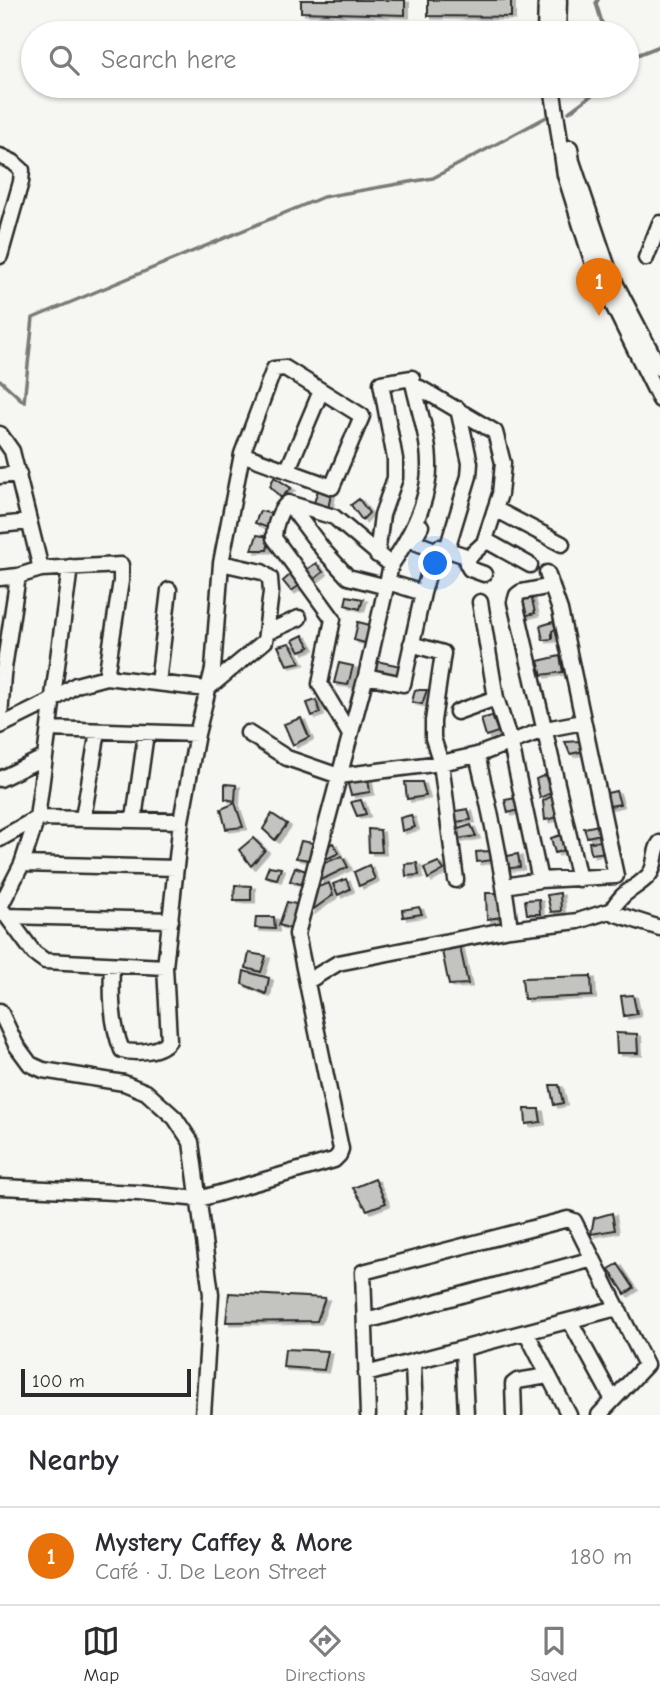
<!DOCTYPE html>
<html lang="en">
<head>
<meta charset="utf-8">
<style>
  :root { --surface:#fff; --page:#f7f7f7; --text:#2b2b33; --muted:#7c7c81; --line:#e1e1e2; --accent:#2b2b2b }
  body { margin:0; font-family:"Comic Neue",sans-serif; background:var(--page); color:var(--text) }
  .scale { position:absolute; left:21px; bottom:18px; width:170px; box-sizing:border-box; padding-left:7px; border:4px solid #2b2b2b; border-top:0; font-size:19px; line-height:24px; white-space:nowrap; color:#2b2b2b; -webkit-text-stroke:5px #f6f6f2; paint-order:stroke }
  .you { position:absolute; left:436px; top:564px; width:24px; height:24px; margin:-18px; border:5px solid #fff; border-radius:50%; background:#1a73e8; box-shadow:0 0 0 10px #1a73e833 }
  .badge { display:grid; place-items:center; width:46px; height:46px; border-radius:50%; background:var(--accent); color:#fff; font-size:23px; font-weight:700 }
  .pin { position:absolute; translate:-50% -58px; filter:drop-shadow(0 2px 4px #0008) }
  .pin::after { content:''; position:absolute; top:37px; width:24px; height:21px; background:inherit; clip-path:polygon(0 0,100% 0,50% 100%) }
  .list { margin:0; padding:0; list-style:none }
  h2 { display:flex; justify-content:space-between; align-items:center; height:91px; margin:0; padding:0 28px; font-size:30px }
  h2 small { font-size:23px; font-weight:400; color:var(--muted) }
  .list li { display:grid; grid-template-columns:46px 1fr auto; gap:21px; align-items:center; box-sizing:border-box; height:98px; padding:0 28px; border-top:2px solid var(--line) }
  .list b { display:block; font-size:26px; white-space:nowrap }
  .list p { margin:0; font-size:23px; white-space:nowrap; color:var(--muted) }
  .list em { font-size:23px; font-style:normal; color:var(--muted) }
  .icon { flex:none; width:38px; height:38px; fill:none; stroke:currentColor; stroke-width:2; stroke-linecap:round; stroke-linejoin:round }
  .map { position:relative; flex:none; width:660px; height:1415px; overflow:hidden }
  .search { position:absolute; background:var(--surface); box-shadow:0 2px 5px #0004; left:21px; right:21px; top:21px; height:77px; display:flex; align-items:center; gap:18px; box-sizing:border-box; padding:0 24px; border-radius:38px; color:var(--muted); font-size:26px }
  .sheet { height:189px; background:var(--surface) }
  nav { display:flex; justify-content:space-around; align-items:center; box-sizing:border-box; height:98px; border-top:2px solid var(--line); background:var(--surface); font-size:19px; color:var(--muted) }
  nav a { display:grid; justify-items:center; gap:4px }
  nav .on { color:var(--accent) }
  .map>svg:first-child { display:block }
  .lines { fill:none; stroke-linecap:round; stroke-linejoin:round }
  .stream { stroke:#7a7a78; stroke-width:3.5 }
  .building { fill:#c3c3c0; stroke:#2b2b2b; stroke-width:2; filter:url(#shadow) }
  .minor-casing { stroke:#2b2b2b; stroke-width:19 }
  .minor { stroke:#f6f6f2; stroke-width:14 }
</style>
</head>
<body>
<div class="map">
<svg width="660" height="1415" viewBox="0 0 660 1415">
  <defs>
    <filter id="shadow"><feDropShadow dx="4" dy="2.5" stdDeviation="0" flood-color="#0004"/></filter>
  </defs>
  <rect width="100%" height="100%" fill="#f6f6f2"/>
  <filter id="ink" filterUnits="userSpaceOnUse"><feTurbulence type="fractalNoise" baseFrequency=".0143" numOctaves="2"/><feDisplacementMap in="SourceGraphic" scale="14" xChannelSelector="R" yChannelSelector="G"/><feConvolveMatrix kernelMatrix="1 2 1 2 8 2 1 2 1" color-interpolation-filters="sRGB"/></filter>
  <g filter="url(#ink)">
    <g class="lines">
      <path class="stream" d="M598 0 596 3 605 33
        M627 59 660 46
        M569 112 604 86
        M0 380 24 402 33 318 323 197 433 178 552 114"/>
    </g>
    <path class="building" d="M301 0H405V15L301 12Z
      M428 0H511V17L428 16Z
      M307 23 411 24V33H307Z
      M426 28 510 29V33H426Z
      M274 477 291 488 281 498 270 486Z
      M318 490 331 494 328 509 313 506Z
      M359 499 369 513 362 520 351 505Z
      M260 511 273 514 268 528 255 523Z
      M257 535 270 537 267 550H252Z
      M316 563 323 572 313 580 306 570Z
      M291 574 294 579 298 576 302 584 291 591 283 581Z
      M531 595 535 613 520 617 516 599Z
      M347 596 363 599 360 609 345 605Z
      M358 622 370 625 365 643 354 640Z
      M553 622 557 628 552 631V639L543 640 540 626Z
      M303 635 310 647 300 651 293 640Z
      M290 643 300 662 287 665 278 646Z
      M560 656 563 672 542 675 538 661Z
      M376 661 401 666 399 678 374 673Z
      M339 663 353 666 348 685 334 683Z
      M415 690H427L422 704 412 702Z
      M316 700 320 713 312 716 307 703Z
      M492 716 498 732 486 736 481 719Z
      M301 718 309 737 293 745 284 724Z
      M581 741 588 750 570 754 565 742Z
      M545 775 551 793 540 798 536 779Z
      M368 779 370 792 351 795 347 781Z
      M405 782H422L426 796 407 799Z
      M225 784 236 785 235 801 225 799Z
      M616 791 620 804 605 807 603 794Z
      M552 796 559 817 545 820 543 801Z
      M516 798 519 810 508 813 505 800Z
      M361 800 366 814 357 816 351 802Z
      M235 803 243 827 226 829 221 809Z
      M468 809 471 820 455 822 450 812Z
      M272 814 287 824 275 840 263 829Z
      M411 815 415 827 402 831 400 818Z
      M471 825 476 836 458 839 455 830Z
      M599 825 601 834 587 837 584 828Z
      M368 829 380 830 382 852H369Z
      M561 835 565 850 555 853 551 838Z
      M253 838 265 850 251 866 239 850Z
      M301 841 313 843 310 860 296 858Z
      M604 841 608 852 591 854 589 842Z
      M333 843 339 853 324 860 327 846Z
      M490 851 493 860 477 862 476 852Z
      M518 854 520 867 504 869 502 857Z
      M342 856 348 867 319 881 322 864Z
      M438 862 444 870 428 879 424 868Z
      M417 863 419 875 406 876 405 864Z
      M369 865 375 879 359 886 354 872Z
      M269 866 281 868 277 879 265 876Z
      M295 867 306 871 304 885 290 881Z
      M346 879 350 889 338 895 333 884Z
      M329 883 333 895 311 911 318 887Z
      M235 885 251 886V900H234Z
      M486 893H500L503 917 487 919Z
      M560 893 561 911 551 912 547 895Z
      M539 899 540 914H527L525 900Z
      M287 902 300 905 294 930 279 925Z
      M419 907 422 914 403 917 402 910Z
      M256 917H274L275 929 255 928Z
      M460 947 468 984 449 985 442 951Z
      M249 953 266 956 261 972 246 968Z
      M244 971 269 978 266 994 242 984Z
      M591 976 592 996 524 999 522 978Z
      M633 995 637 1014 624 1016 621 996Z
      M616 1033 637 1034 638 1053H617Z
      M550 1085H559L563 1103 554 1105Z
      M525 1109H539L541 1122 526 1124Z
      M375 1179 386 1203 367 1210 353 1188Z
      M612 1213 615 1230 591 1234 594 1218Z
      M618 1264 634 1288 625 1294 609 1269Z
      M229 1293 325 1298 317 1321 226 1322Z
      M285 1349 328 1351 324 1370 283 1367Z"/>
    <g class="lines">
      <defs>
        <path id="minor" d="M545 33 546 0
          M558 33 559 0
          M552 86 565 175 594 267 660 400
          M570 148 572 161 609 271 660 369
          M0 156 13 162 22 170 21 182 0 256
          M646 258 660 223
          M420 388 495 432 503 463 500 494 484 543 469 557 467 564 470 569 484 574
          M0 434 12 451 41 569
          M288 469 321 391
          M0 476 19 474
          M288 503 324 551 348 577 387 587
          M495 509 562 544
          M0 525 29 522
          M421 526 416 535 417 543 435 550
          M485 540 530 565
          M447 549 469 476 470 463 458 409
          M377 555 382 515 395 478V459L381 383 412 378C417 404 429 437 429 464 430 499 410 537 391 565
          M70 567 37 818 22 864 0 907 34 953 45 961 165 967
          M0 578 18 576 41 569 121 565V581L106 677
          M388 582 423 593
          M552 586 521 592 517 595 515 602 579 879
          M480 602 496 698 511 744 540 880
          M268 632 299 618
          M411 644 443 653 433 721V738L441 763 456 880
          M366 676 403 684 423 593 435 550 439 547 469 557
          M158 683 169 590
          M207 689 265 641 271 592 270 578 262 572 221 563
          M457 712 496 698
          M0 717 3 675 18 576
          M0 726 51 701 76 685 106 677 207 689
          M49 729 197 734
          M248 733 287 758 339 776 441 763 477 755 546 729 583 722
          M0 779 45 757
          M83 818 98 731
          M134 819 146 733
          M0 839 37 818 181 821
          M22 864 176 868
          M505 886 540 880 616 876 560 610 547 573
          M612 910 616 914 660 928
          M6 916 171 920
          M510 929 578 921 612 910C624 889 635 890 649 875 657 866 653 852 660 843
          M112 965C111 993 111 1024 122 1050 135 1054 161 1052 169 1040L165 967 181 821 197 734 213 669 221 563 242 454 274 369 285 368 362 416 332 487 242 454
          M308 981 338 963 510 929C503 870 491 813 477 755
          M0 1011 16 1045 30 1064 43 1070 124 1083 146 1092 175 1118 191 1142 211 1294 203 1415
          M0 1187 138 1193 199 1199 334 1160 339 1155 341 1149 297 934 366 676 391 565 334 517 288 503C279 510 274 527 274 538L333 619 320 684 349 733
          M366 1321 593 1259
          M570 1321 613 1400
          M526 1332 569 1415
          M463 1350 466 1415
          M413 1363 415 1415
          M366 1374 617 1308
          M368 1415 363 1272 568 1219 574 1221 646 1365 599 1415
          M514 1415 513 1384 517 1381 548 1376"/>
      </defs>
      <use href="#minor" class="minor-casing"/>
      <use href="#minor" class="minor"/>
    </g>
  </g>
</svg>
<div class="scale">100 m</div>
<div class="you"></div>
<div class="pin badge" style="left:599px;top:316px;background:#e8710a">1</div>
<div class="search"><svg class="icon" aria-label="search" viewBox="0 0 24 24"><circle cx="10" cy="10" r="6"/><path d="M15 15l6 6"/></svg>Search here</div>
</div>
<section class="sheet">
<h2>Nearby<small></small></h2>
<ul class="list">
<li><span class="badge" style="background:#e8710a">1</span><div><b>Mystery Caffey &amp; More</b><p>Café · J. De Leon Street</p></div><em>180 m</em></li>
</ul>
</section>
<nav>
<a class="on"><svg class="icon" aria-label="map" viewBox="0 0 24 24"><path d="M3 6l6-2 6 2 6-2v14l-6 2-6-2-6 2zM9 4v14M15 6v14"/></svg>Map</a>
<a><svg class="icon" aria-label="directions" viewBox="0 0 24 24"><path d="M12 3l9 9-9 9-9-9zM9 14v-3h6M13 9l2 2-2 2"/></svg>Directions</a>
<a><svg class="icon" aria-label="saved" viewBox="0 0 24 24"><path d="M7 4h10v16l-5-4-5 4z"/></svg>Saved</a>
</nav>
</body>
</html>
